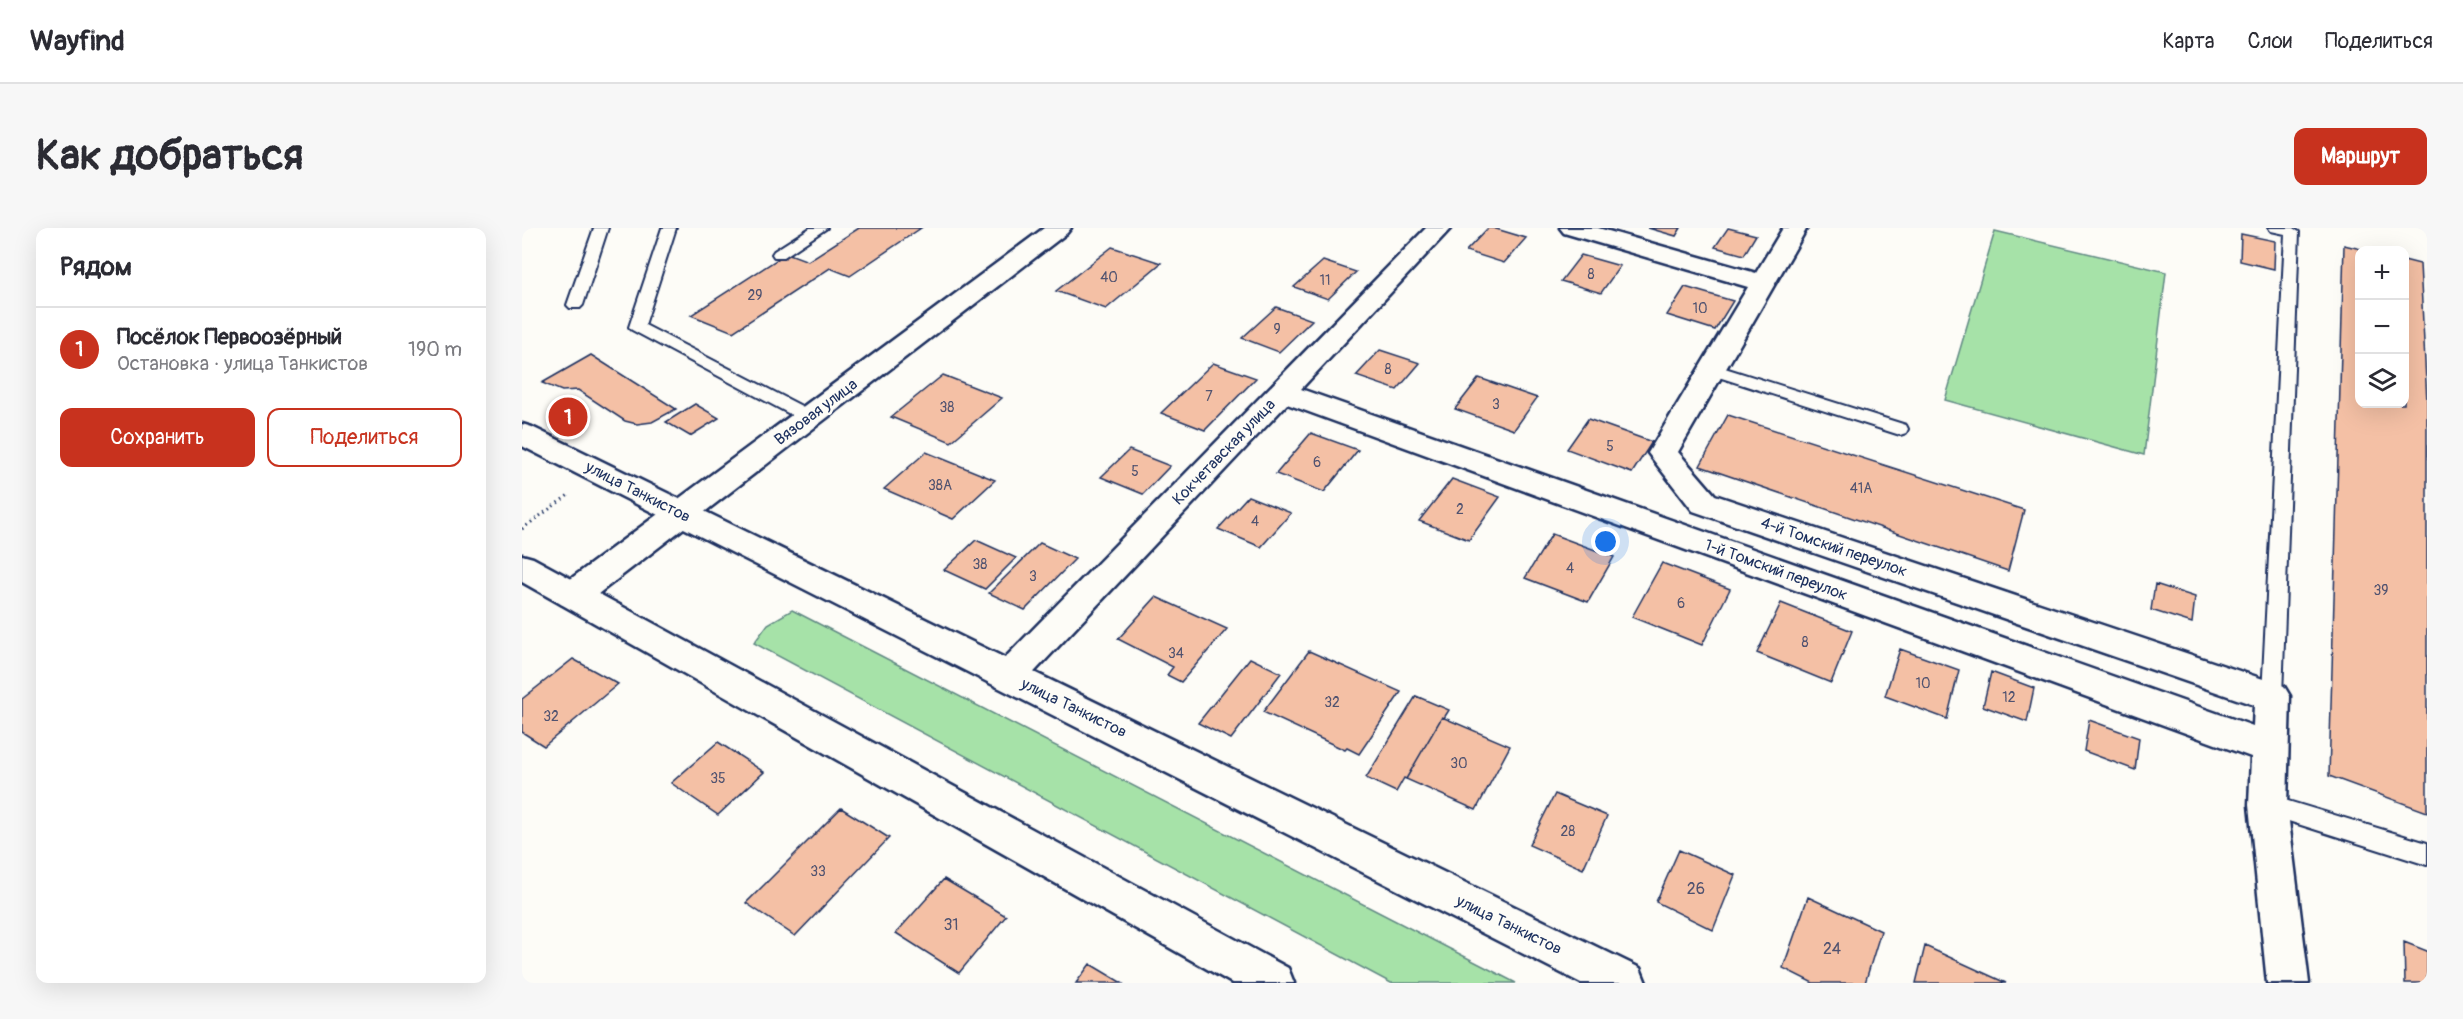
<!DOCTYPE html>
<html lang="ru">
<head>
<meta charset="utf-8">
<style>
  :root { --surface:#fff; --page:#f7f7f7; --text:#2b2b33; --muted:#7c7c81; --line:#e1e1e2; --accent:#c8321e }
  body { margin:0; font-family:Pangolin,sans-serif; background:var(--page); color:var(--text) }
  .controls { position:absolute; right:18px; top:18px; display:grid; overflow:hidden; border-radius:12px; box-shadow:0 6px 24px #0002 }
  .controls button { width:54px; height:54px; display:grid; place-items:center; padding:0; border:0; border-bottom:2px solid var(--line); background:var(--surface); color:var(--text); font:30px sans-serif }
  .you { position:absolute; left:1084px; top:314px; width:21px; height:21px; margin:-15px; border:4px solid #fff; border-radius:50%; background:#1a73e8; box-shadow:0 0 0 9px #1a73e833 }
  .badge { display:grid; place-items:center; width:39px; height:39px; border-radius:50%; background:var(--accent); color:#fff; font-size:20px; font-weight:700 }
  .pin { position:absolute; translate:-50% -50%; border:3px solid #fff; box-shadow:0 2px 6px #0006 }
  .list { margin:0; padding:0; list-style:none }
  h2 { display:flex; justify-content:space-between; align-items:center; height:78px; margin:0; padding:0 24px; font-size:26px }
  h2 small { font-size:20px; font-weight:400; color:var(--muted) }
  .list li { display:grid; grid-template-columns:39px 1fr auto; gap:18px; align-items:center; box-sizing:border-box; height:84px; padding:0 24px; border-top:2px solid var(--line) }
  .list b { display:block; font-size:22px; white-space:nowrap }
  .list p { margin:0; font-size:20px; white-space:nowrap; color:var(--muted) }
  .list em { font-size:20px; font-style:normal; color:var(--muted) }
  .actions { display:flex; gap:12px; padding:18px 24px }
  .actions a { flex:1; padding:14px 0; border:2px solid var(--accent); border-radius:12px; text-align:center; font-size:21px; color:var(--accent) }
  .actions .main { background:var(--accent); color:#fff }
  .icon { flex:none; width:33px; height:33px; fill:none; stroke:currentColor; stroke-width:2; stroke-linecap:round; stroke-linejoin:round }
  .map { position:relative; flex:none; width:1905px; height:755px; overflow:hidden; border-radius:12px }
  header { display:flex; align-items:center; gap:36px; box-sizing:border-box; height:84px; padding:0 30px; background:var(--surface); border-bottom:2px solid var(--line) }
  header strong { font-size:28px }
  nav { display:flex; gap:33px; margin-inline-start:auto; font-size:21px }
  .intro { display:flex; align-items:center; justify-content:space-between; box-sizing:border-box; height:144px; padding:0 36px }
  h1 { margin:0; font-size:42px }
  .button { padding:15px 27px; border-radius:12px; background:var(--accent); color:#fff; font-size:21px; font-weight:700 }
  main { display:flex; gap:36px; padding:0 36px }
  aside { flex:1; background:var(--surface); border-radius:12px; box-shadow:0 6px 24px #0002 }
  .map>svg:first-child { display:block }
  .green { fill:#a6e2a8; stroke:#608883; stroke-width:1.5 }
  .building { fill:#f4c0a5; stroke:#1b2f5e; stroke-width:1.5 }
  .lines { fill:none; stroke-linecap:round; stroke-linejoin:round }
  .service-casing { stroke:#1b2f5e; stroke-width:4 }
  .minor-casing { stroke:#1b2f5e; stroke-width:5 }
  .tertiary-casing { stroke:#1b2f5e; stroke-width:5 }
  .path { stroke:#1b2f5e; stroke-width:3; stroke-dasharray:1.5 4; stroke-linecap:butt }
  .service { fill:#fdfcf7; fill-rule:evenodd }
  .minor { fill:#fdfcf7; fill-rule:evenodd }
  .tertiary { fill:#fdfcf7; fill-rule:evenodd }
  .labels { text-anchor:middle; dominant-baseline:central; stroke-width:5; stroke-linejoin:round; paint-order:stroke }
  .number-label { font-size:14px; fill:#515370 }
  .street-label { font-size:16px; fill:#1b2f5e; stroke:#fdfcf7 }
  .near-number-label { font-size:16px; fill:#515370 }
</style>
</head>
<body>
<header>
<strong>Wayfind</strong>
<nav><a>Карта</a><a>Слои</a><a>Поделиться</a></nav>
</header>
<div class="intro"><h1>Как добраться</h1><a class="button">Маршрут</a></div>
<main>
<aside>
<h2>Рядом<small></small></h2>
<ul class="list">
<li><span class="badge">1</span><div><b>Посёлок Первоозёрный</b><p>Остановка · улица Танкистов</p></div><em>190 m</em></li>
</ul>
<div class="actions"><a class="main">Сохранить</a><a>Поделиться</a></div>
</aside>
<div class="map">
<svg width="1905" height="755" viewBox="0 0 1905 755">
  <rect width="100%" height="100%" fill="#fdfcf7"/>
  <filter id="ink" filterUnits="userSpaceOnUse"><feTurbulence type="fractalNoise" baseFrequency=".0167" numOctaves="2"/><feDisplacementMap in="SourceGraphic" scale="12" xChannelSelector="R" yChannelSelector="G"/><feConvolveMatrix kernelMatrix="1 2 1 2 8 2 1 2 1" color-interpolation-filters="sRGB"/></filter>
  <g filter="url(#ink)">
    <path class="green" d="M1473 3 1644 44 1622 227 1423 172Z
      M270 382 994 755H869L232 415 246 396Z"/>
    <path class="building" d="M337 0H399L328 48 308 40 211 104 169 87 265 25 286 33Z
      M966 0H971L1004 10 982 35 944 23Z
      M1126 0H1159L1154 8Z
      M1206 0 1234 7 1222 27 1193 19Z
      M1719 6 1753 13 1752 41 1718 33Z
      M1822 17 1843 22H1838V176H1882V32L1898 36 1905 174V584L1807 548Z
      M590 19 639 35 584 81 534 63Z
      M1059 27 1098 38 1079 65 1039 53Z
      M801 33 834 44 806 71 772 59Z
      M1163 59 1211 73 1193 102 1145 87Z
      M754 79 790 92 757 124 720 110Z
      M858 122 898 135 875 162 834 148Z
      M69 127 154 181 130 194 115 196 103 193 56 162 40 163 20 155Z
      M691 135 734 150 683 202 639 185Z
      M421 147 480 170 429 214 369 189Z
      M957 150 1015 170 992 202 933 181Z
      M173 176 197 190 168 208 144 194Z
      M1206 187 1502 282 1486 343 1178 238Z
      M1066 191 1130 214 1110 245 1045 221Z
      M789 205 836 222 802 264 754 246Z
      M607 222 648 238 621 266 579 249Z
      M404 224 473 252 431 291 362 261Z
      M930 251 978 269 947 312 897 293Z
      M726 268 769 285 739 319 696 301Z
      M1030 306 1092 329 1066 374 1003 350Z
      M454 312 494 330 463 361 422 342Z
      M518 315 553 331 503 382 467 365Z
      M1140 335 1208 361 1180 417 1110 389Z
      M1633 356 1673 369 1670 395 1629 382Z
      M634 369 705 401 659 454 645 447 651 439 596 411Z
      M1259 375 1330 403 1309 455 1235 425Z
      M1378 421 1437 442 1425 491 1363 468Z
      M787 423 879 464 837 526 825 520 823 522 741 484Z
      M728 430 759 445 709 511 676 495Z
      M51 431 96 456 22 518 0 504V471Z
      M1469 444 1512 460 1505 494 1461 478Z
      M894 468 927 482 922 490 920 489 884 551 882 550 874 564 844 550Z
      M920 489 988 518 954 582 884 551Z
      M1567 492 1617 510 1613 542 1562 523Z
      M196 514 242 544 196 587 149 555Z
      M1033 566 1085 588 1061 641 1007 617Z
      M319 580 367 610 273 708 224 675Z
      M1157 622 1213 647 1191 702 1134 674Z
      M422 651 484 688 437 745 374 705Z
      M1286 669 1359 703 1343 755H1291L1261 740Z
      M1882 714 1905 723V755H1883Z
      M1403 718 1484 755H1394Z
      M568 736 600 755H554Z"/>
    <g class="lines">
      <defs>
        <path id="service" d="M72 0H86L61 77 58 80H48L45 77Z
          M140 0H154L123 97 293 185 295 189 293 193H281L110 102 107 99Z
          M288 0H305L262 29H252L250 26 252 23Z
          M1747 0H1771L1777 4 1760 468 1757 474 1750 477 1743 474 1740 468 1763 6 1749 3Z
          M1190 136 1384 197 1386 201 1384 205 1378 207 1184 145 1182 141 1184 137Z
          M1746 567 1905 615V637L1738 584 1735 577 1738 570Z"/>
        <path id="minor" d="M522 0H549L545 5 63 376 51 380 39 376 35 367 39 358Z
          M904 0H929L779 161 1731 498 1732 477 1171 283 1126 225 1226 59 1042 5 1038 0H1076L1234 45 1261 0H1285L1156 224 1193 267 1762 458 1768 468 1765 577 1787 755H1745L1727 577 1729 529 765 176 499 458 487 462 475 458 470 448 475 438Z"/>
        <path id="tertiary" d="M0 196 10 199 1118 740 1124 755H1059L0 218Z
          M0 327 11 330 766 740 772 755H710L0 354Z"/>
      </defs>
      <use href="#service" class="service-casing"/>
      <use href="#minor" class="minor-casing"/>
      <use href="#tertiary" class="tertiary-casing"/>
      <path class="path" d="M0 301 48 266"/>
      <use href="#service" class="service"/>
      <use href="#minor" class="minor"/>
      <use href="#tertiary" class="tertiary"/>
    </g>
  </g>
  <g class="labels">
    <g class="number-label">
      <text x="1069" y="46">8</text>
      <text x="587" y="49">40</text>
      <text x="803" y="52">11</text>
      <text x="233" y="67">29</text>
      <text x="1178" y="80">10</text>
      <text x="755" y="101">9</text>
      <text x="866" y="141">8</text>
      <text x="687" y="168">7</text>
      <text x="974" y="176">3</text>
      <text x="425" y="179">38</text>
      <text x="1088" y="218">5</text>
      <text x="795" y="234">6</text>
      <text x="613" y="243">5</text>
      <text x="418" y="257">38А</text>
      <text x="1339" y="260">41А</text>
      <text x="938" y="281">2</text>
      <text x="733" y="293">4</text>
      <text x="458" y="336">38</text>
      <text x="1048" y="340">4</text>
      <text x="511" y="348">3</text>
      <text x="1859" y="362">39</text>
      <text x="1159" y="375">6</text>
      <text x="1283" y="414">8</text>
      <text x="654" y="425">34</text>
      <text x="1401" y="455">10</text>
      <text x="1487" y="469">12</text>
      <text x="810" y="474">32</text>
      <text x="29" y="488">32</text>
      <text x="937" y="535">30</text>
      <text x="196" y="550">35</text>
      <text x="1046" y="603">28</text>
      <text x="296" y="643">33</text>
    </g>
    <g class="street-label">
      <text transform="translate(294 184) rotate(-37)">Вязовая улица</text>
      <text transform="translate(702 224) rotate(-46)">Кокчетавская улица</text>
      <text transform="translate(116 264) rotate(27)">улица Танкистов</text>
      <text transform="translate(1312 319) rotate(19)">4-й Томский переулок</text>
      <text transform="translate(1254 342) rotate(20)">1-й Томский переулок</text>
      <text transform="translate(552 480) rotate(26)">улица Танкистов</text>
      <text transform="translate(987 697) rotate(26)">улица Танкистов</text>
    </g>
    <g class="near-number-label">
      <text x="1174" y="661">26</text>
      <text x="429" y="697">31</text>
      <text x="1310" y="721">24</text>
    </g>
  </g>
</svg>
<div class="controls">
<button>+</button>
<button>−</button>
<button><svg class="icon" aria-label="layers" viewBox="0 0 24 24"><path d="M12 4l9 5-9 5-9-5zM3 14l9 5 9-5"/></svg></button>
</div>
<div class="you"></div>
<div class="pin badge" style="left:46px;top:189px">1</div>
</div>
</main>
</body>
</html>
